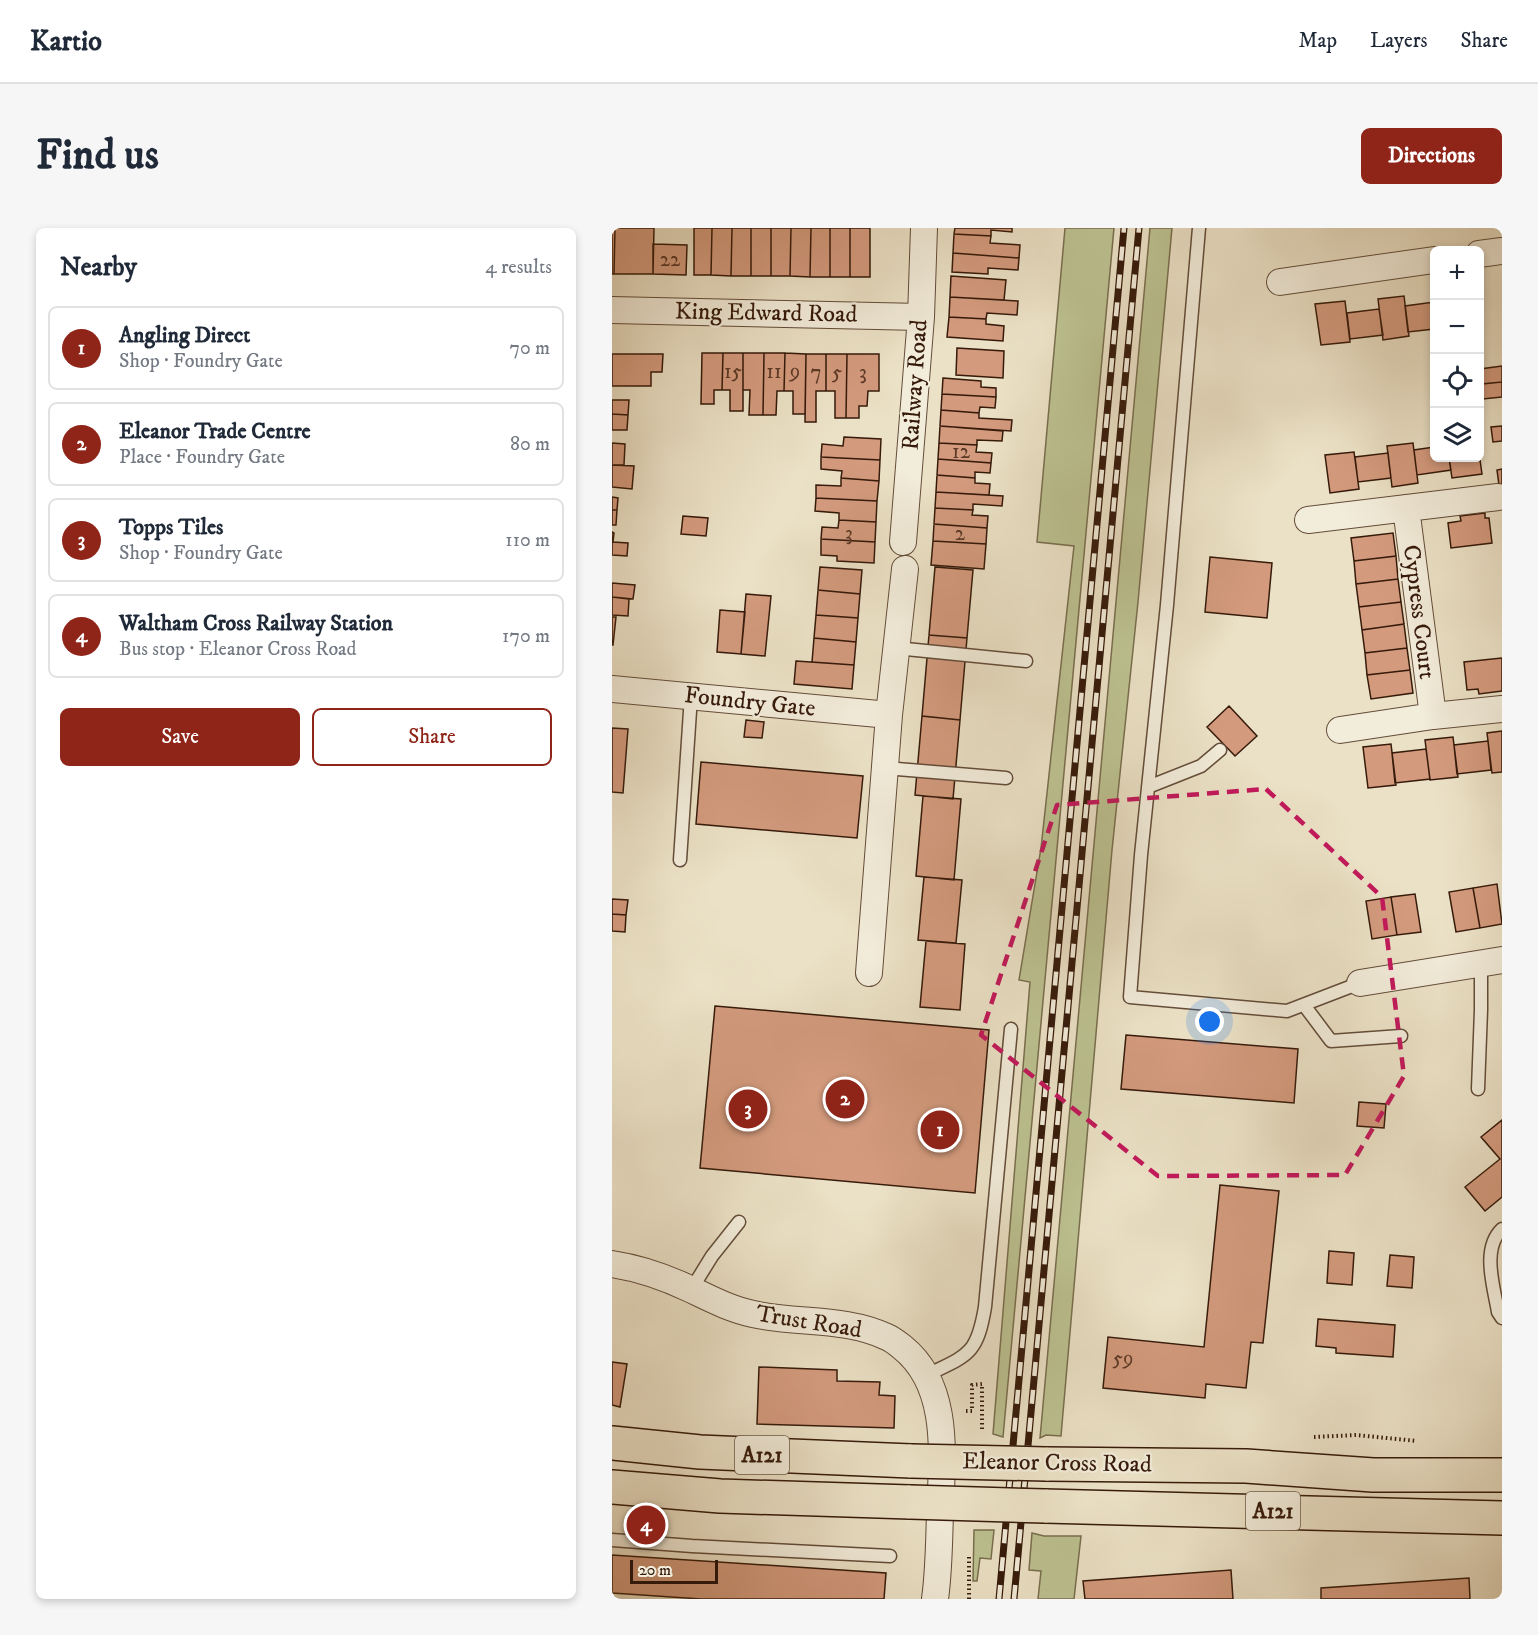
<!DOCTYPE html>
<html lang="en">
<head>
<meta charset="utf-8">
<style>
  :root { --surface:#fff; --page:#f6f6f7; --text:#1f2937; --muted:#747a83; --line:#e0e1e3; --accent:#8f2418 }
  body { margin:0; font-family:"IM FELL DW Pica",serif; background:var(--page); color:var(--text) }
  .controls { position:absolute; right:18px; top:18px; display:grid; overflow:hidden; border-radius:9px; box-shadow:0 3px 9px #0003 }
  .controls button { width:54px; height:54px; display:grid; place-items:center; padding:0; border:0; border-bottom:2px solid var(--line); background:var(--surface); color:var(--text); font:30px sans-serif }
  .scale { position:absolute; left:18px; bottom:15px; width:88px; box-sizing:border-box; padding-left:6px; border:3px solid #361a0a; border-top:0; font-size:16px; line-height:21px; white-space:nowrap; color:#361a0a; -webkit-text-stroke:4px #f2ecda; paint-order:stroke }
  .you { position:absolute; left:598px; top:794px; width:21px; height:21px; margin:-15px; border:4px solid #fff; border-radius:50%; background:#1a73e8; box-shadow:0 0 0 9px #1a73e833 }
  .badge { display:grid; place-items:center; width:39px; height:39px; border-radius:50%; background:var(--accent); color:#fff; font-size:20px; font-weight:700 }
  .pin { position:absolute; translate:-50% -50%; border:3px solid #fff; box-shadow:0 2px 6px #0006 }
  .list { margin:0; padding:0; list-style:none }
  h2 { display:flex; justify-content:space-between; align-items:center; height:78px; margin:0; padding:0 24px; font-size:26px }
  h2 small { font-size:20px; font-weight:400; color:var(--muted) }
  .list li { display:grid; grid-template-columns:39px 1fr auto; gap:18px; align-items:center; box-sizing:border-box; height:84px; margin:0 12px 12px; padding:0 12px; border:2px solid var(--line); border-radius:9px }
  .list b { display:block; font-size:22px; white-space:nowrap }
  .list p { margin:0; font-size:20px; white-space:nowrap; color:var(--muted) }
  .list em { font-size:20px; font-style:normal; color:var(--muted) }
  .actions { display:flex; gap:12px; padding:18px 24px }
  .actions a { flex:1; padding:14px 0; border:2px solid var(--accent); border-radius:9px; text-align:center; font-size:21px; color:var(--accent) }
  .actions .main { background:var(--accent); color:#fff }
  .icon { flex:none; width:33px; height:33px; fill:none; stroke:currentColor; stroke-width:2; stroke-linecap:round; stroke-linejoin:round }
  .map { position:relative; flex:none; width:890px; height:1371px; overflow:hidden; border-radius:9px }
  header { display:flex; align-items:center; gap:36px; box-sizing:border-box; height:84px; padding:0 30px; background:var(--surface); border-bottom:2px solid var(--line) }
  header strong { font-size:28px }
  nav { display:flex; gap:33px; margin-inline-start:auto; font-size:21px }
  .intro { display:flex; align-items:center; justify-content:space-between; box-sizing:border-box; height:144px; padding:0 36px }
  h1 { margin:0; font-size:42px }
  .button { padding:15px 27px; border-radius:9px; background:var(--accent); color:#fff; font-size:21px; font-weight:700 }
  main { display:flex; gap:36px; padding:0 36px }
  aside { flex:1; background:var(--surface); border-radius:9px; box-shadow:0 3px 9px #0003 }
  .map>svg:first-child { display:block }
  .green { fill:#bcc191; stroke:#796e4e; stroke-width:1.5 }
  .building { fill:#d39a7d; stroke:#361a0a; stroke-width:1.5 }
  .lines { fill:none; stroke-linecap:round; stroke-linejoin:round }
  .service-casing { stroke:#634c39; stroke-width:15 }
  .minor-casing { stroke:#634c39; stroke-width:28 }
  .primary-casing { stroke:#361a0a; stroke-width:36 }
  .path { stroke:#361a0a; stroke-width:4; stroke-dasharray:1.5 3; stroke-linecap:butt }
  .service { stroke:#f2ecda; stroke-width:12 }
  .minor { stroke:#f2ecda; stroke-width:26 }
  .primary { stroke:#ebe1c6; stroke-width:33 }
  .rail-casing { stroke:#361a0a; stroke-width:7 }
  .rail { stroke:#f2ecda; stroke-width:4.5; stroke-dasharray:14; stroke-linecap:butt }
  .primary-bridge-casing { stroke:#361a0a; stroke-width:36; stroke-linecap:butt }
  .primary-bridge { stroke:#ebe1c6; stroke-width:33 }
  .marked { fill:none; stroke:#c2185b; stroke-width:4.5; stroke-dasharray:12 8; stroke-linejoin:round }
  .labels { text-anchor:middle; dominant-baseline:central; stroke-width:4.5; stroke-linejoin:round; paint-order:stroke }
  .number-label { font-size:21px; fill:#5d3a27 }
  .shield { fill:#f2ecda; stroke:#6e5948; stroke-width:1.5 }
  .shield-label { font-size:22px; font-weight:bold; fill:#361a0a }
  .street-label { font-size:24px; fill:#361a0a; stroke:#f2ecda }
</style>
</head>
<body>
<header>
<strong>Kartio</strong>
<nav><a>Map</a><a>Layers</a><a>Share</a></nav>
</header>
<div class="intro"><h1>Find us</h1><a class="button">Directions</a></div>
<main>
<aside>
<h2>Nearby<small>4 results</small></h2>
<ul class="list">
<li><span class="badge">1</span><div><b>Angling Direct</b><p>Shop · Foundry Gate</p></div><em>70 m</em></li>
<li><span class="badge">2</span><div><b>Eleanor Trade Centre</b><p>Place · Foundry Gate</p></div><em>80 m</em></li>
<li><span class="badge">3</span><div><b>Topps Tiles</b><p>Shop · Foundry Gate</p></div><em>110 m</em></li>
<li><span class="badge">4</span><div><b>Waltham Cross Railway Station</b><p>Bus stop · Eleanor Cross Road</p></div><em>170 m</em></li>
</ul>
<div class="actions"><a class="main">Save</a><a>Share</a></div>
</aside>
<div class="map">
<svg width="890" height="1371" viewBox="0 0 890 1371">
  <rect width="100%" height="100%" fill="#ebe1c6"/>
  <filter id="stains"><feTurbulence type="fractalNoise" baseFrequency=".00333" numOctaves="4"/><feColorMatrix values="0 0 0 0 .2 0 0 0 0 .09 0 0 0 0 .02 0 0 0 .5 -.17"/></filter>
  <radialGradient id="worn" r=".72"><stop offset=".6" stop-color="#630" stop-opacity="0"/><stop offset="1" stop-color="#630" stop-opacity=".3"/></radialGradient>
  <path class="green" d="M453 0H502L391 1209 381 1206 418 754 407 752 429 620 462 318 425 314Z
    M538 0H560L526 374 500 622 449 1208 434 1207 428 1210Z
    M362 1302H382L379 1331 368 1330 365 1353H361Z
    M420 1305 432 1308H469L462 1371H426L429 1343 417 1342Z"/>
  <path class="building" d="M0 0H3L2 46H0Z
    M3 0H42L41 46H2Z
    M82 0H100L99 47H82Z
    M100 0H120L119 48 99 47Z
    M120 0H139V48H119Z
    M139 0H159V48H139Z
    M159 0H179L178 48H159Z
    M179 0H199L198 49 178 48Z
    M199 0H218V49H198Z
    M218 0H238V49H218Z
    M238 0H258V49H238Z
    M343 0H400V4L379 2V8L342 6Z
    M342 6 379 8 378 15 408 17 407 30 341 25Z
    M41 16 75 17 74 47 41 46Z
    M341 25 407 30 406 42 376 40V46L340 44Z
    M339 48 394 52 392 72 338 69Z
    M792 68 797 108 771 112 766 71Z
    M338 69 406 73 405 87 375 85 374 91 337 89Z
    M733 73 738 114 709 117 703 76Z
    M822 74V101L796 104 793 78Z
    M767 81 771 107 738 111 735 85Z
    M337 89 374 91V96L392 98 391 113 335 109Z
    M345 120 392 123 391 150 344 147Z
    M90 125H111L110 162H102V176H89Z
    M111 125H131V183H118V162H110Z
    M131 125H152L151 187H137L138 162H131Z
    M152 125H173L172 163H165L164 187H151Z
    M173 125 194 126 193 186H181V163H172Z
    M0 126H51L50 144H39V158H0Z
    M194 126H214V163H204V194H193Z
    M214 126H235L234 190H223V163H214Z
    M235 126H267V163H256L255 178H247V190H234Z
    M890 138V154L870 156 868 141Z
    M331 150 369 153V159L384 160V169L330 166Z
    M890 154V169L871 171 870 156Z
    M330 166 384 169 383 180 368 179 367 185 329 182Z
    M0 172H17L16 187 0 186Z
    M329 182 367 185V190L400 192 399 203 328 198Z
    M0 186 16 187 15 202H0Z
    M328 198 391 203 390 213 365 212V217L327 215Z
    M890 198V213L881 214 879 199Z
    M232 209 269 211 268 232 209 229 210 216 231 218Z
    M0 215 13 216 12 237H0Z
    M327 215 365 217 364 224 380 225 379 235 326 231Z
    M801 215 806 255 780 259 775 218Z
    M822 219V230H837L839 242 805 247 802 222Z
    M742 224 747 261 718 265 713 227Z
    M776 225 779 250 746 254 743 229Z
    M867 225 870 246 840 250 837 230H867Z
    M209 229 268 232 267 253 229 250 230 243 209 241Z
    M326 231 379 235 378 245 363 244V250L325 247Z
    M0 237 22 238 20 261 0 259Z
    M890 241V256L887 257 885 242Z
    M325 247 363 250V255L378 256 377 267 324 264Z
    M229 250 267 253 265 273 204 270V257L229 258Z
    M324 264 391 268 390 278 361 276V282L323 280Z
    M0 269 6 270 5 282H0Z
    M204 270 265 273 264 294 227 292V285L203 283Z
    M323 280 361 282 360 287 376 288 375 300 322 296Z
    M0 282H5L4 297H0Z
    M873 285V290H877L880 315 839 320 836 295 849 293 848 288Z
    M71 288 96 290 94 308 69 306Z
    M227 292 264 294 263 314 209 311 210 299 226 300Z
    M322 296 375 300 374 316 321 313Z
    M0 304 2 305 1 314 16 315 15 328 0 327Z
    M781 305 784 328 742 333 739 310Z
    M209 311 263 314 262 335 225 333V328L209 327Z
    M321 313 374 316 372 341 319 337Z
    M784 328 786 351 744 356 742 333Z
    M598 329 660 335 655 390 593 384Z
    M208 339 250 342 248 366 206 362Z
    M323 339 361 342 355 410 317 407Z
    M786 351 789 374 747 379 744 356Z
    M0 355 23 357 21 371 0 369Z
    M206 362 248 366 246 390 204 387Z
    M134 366 159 368 153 428 129 426Z
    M0 369 17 371 16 388 0 387Z
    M789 374 792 396 750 402 747 379Z
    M108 382 133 384 129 426 105 424Z
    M204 387 246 390 244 414 202 410Z
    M0 389H4L1 417H0Z
    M792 396 795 420 753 425 750 402Z
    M317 407 355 410 348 492 310 488Z
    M202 410 244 414 242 437 200 434Z
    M795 420 798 442 755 447 753 425Z
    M890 430V463L867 466 866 461 855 462 852 434Z
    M184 433 242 437 240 461 182 456Z
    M798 442 801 465 759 471 755 447Z
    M617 478 645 508 623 528 595 499Z
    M310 488 348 492 341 571 303 567Z
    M134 492 152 494 150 510 132 509Z
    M0 500 16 501 11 565 0 564Z
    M890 503V544L880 545 875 505Z
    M841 509 846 549 818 552 813 512Z
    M876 513 879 542 845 546 842 517Z
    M779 516 784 557 756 560 751 519Z
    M814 521 818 551 783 555 780 525Z
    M89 534 251 548 245 610 84 596Z
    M311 568 349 571 342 652 304 648Z
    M312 649 350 652 344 715 306 712Z
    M885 656 890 696 868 700 861 660Z
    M861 660 868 700 844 704 837 664Z
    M803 666 809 704 785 707 779 669Z
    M779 669 785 707 760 711 754 673Z
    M0 671 16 672 14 687 0 686Z
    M0 686 14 687 13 704 0 703Z
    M314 713 353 716 348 782 308 779Z
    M103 778 377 802 363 965 88 940Z
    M514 807 686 821 682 875 509 861Z
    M747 874 774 876 772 900 745 898Z
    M890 892V969L873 983 853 959 888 931 869 909Z
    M608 957 667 963 651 1115 639 1114 634 1160 594 1156 593 1170 491 1160 496 1109 592 1119Z
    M717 1023 742 1025 740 1057 715 1055Z
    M778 1027 802 1029 800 1060 775 1058Z
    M706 1091 783 1097 781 1129 724 1125V1120L704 1118Z
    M0 1134 15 1136 8 1179 0 1177Z
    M147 1139 225 1142V1153L268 1154 267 1167 283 1168 282 1200 145 1196Z
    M0 1327 274 1345 272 1371H89L0 1365Z
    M619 1342 621 1371H473L471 1353Z
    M857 1350 858 1371H709V1360Z"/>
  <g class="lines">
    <defs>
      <path id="service" d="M587 0 555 377 529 627 518 769 675 783 748 755
        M284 420 414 433
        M273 540 394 550
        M536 559 589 538 608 522
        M68 632 79 468
        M692 777 719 813 789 808
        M866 861 869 782V736
        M890 1001C869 1021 882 1059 886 1084L890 1090
        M79 1062 100 1028 127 994
        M315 1147C356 1127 365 1127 373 1079L399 801
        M0 1312 80 1318 278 1328"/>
      <path id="minor" d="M867 26 890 23
        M668 54 822 32
        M0 82 309 89
        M794 280 821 488
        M696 292 886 269
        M291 314 309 89 312 0
        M0 461 277 487
        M728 502 821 488 890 481
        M257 745 277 487 293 341
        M748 755 890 732
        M0 1036C27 1040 53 1049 78 1061 99 1071 118 1081 141 1086 185 1096 233 1089 275 1109 280 1111 285 1115 290 1119 339 1158 330 1229 328 1285 327 1314 327 1342 323 1371"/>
      <path id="primary" d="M0 1215 88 1224 299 1233
        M434 1236 634 1238 761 1247H890
        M0 1259 108 1268 298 1274
        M433 1278 890 1290"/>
    </defs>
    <use href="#service" class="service-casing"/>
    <use href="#minor" class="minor-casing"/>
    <use href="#primary" class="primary-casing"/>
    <path class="path" d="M354 1183H360V1157L370 1156V1203
      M702 1209 744 1207 805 1213
      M357 1371V1327"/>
    <use href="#service" class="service"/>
    <use href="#minor" class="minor"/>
    <use href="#primary" class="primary"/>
    <defs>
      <path id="rail" d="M387 1371 512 0
        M402 1371 527 0"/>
    </defs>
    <use href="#rail" class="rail-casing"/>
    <use href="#rail" class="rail"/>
    <defs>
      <path id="primary-bridge" d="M299 1233 434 1236
        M298 1274 433 1278"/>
    </defs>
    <use href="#primary-bridge" class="primary-bridge-casing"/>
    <use href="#primary-bridge" class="primary-bridge"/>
  </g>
  <path class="marked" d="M654 561 770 669 792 848 733 947 546 948 369 807 445 577Z"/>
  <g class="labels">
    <g class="number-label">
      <text x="58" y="32">22</text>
      <text x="121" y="144">15</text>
      <text x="162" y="144">11</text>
      <text x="183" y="144">9</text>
      <text x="204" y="145">7</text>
      <text x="225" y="145">5</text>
      <text x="251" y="145">3</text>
      <text x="349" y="224">12</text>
      <text x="237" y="306">3</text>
      <text x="348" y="306">2</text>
      <text x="511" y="1131">59</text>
    </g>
    <g class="shield">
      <rect x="123" y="1208" width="54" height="38" rx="4.5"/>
      <rect x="634" y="1264" width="54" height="38" rx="4.5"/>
    </g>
    <g class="shield-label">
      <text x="150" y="1227">A121</text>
      <text x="661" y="1283">A121</text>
    </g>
    <g class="street-label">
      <text transform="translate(154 85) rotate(1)">King Edward Road</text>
      <text transform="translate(303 157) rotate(-86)">Railway Road</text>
      <text transform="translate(807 384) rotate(83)">Cypress Court</text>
      <text transform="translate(138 474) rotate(6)">Foundry Gate</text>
      <text transform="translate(197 1094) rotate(9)">Trust Road</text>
      <text transform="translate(445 1235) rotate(1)">Eleanor Cross Road</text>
    </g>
  </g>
  <rect width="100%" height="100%" filter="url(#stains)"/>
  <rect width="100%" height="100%" fill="url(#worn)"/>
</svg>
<div class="controls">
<button>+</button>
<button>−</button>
<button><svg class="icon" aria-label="locate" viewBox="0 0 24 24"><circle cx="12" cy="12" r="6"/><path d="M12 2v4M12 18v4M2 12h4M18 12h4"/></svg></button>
<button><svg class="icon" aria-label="layers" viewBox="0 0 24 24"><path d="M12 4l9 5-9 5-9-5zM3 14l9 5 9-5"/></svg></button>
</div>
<div class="scale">20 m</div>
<div class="you"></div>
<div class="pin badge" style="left:328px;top:902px">1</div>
<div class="pin badge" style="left:233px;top:871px">2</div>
<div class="pin badge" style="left:136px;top:881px">3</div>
<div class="pin badge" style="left:34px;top:1297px">4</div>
</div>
</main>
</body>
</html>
